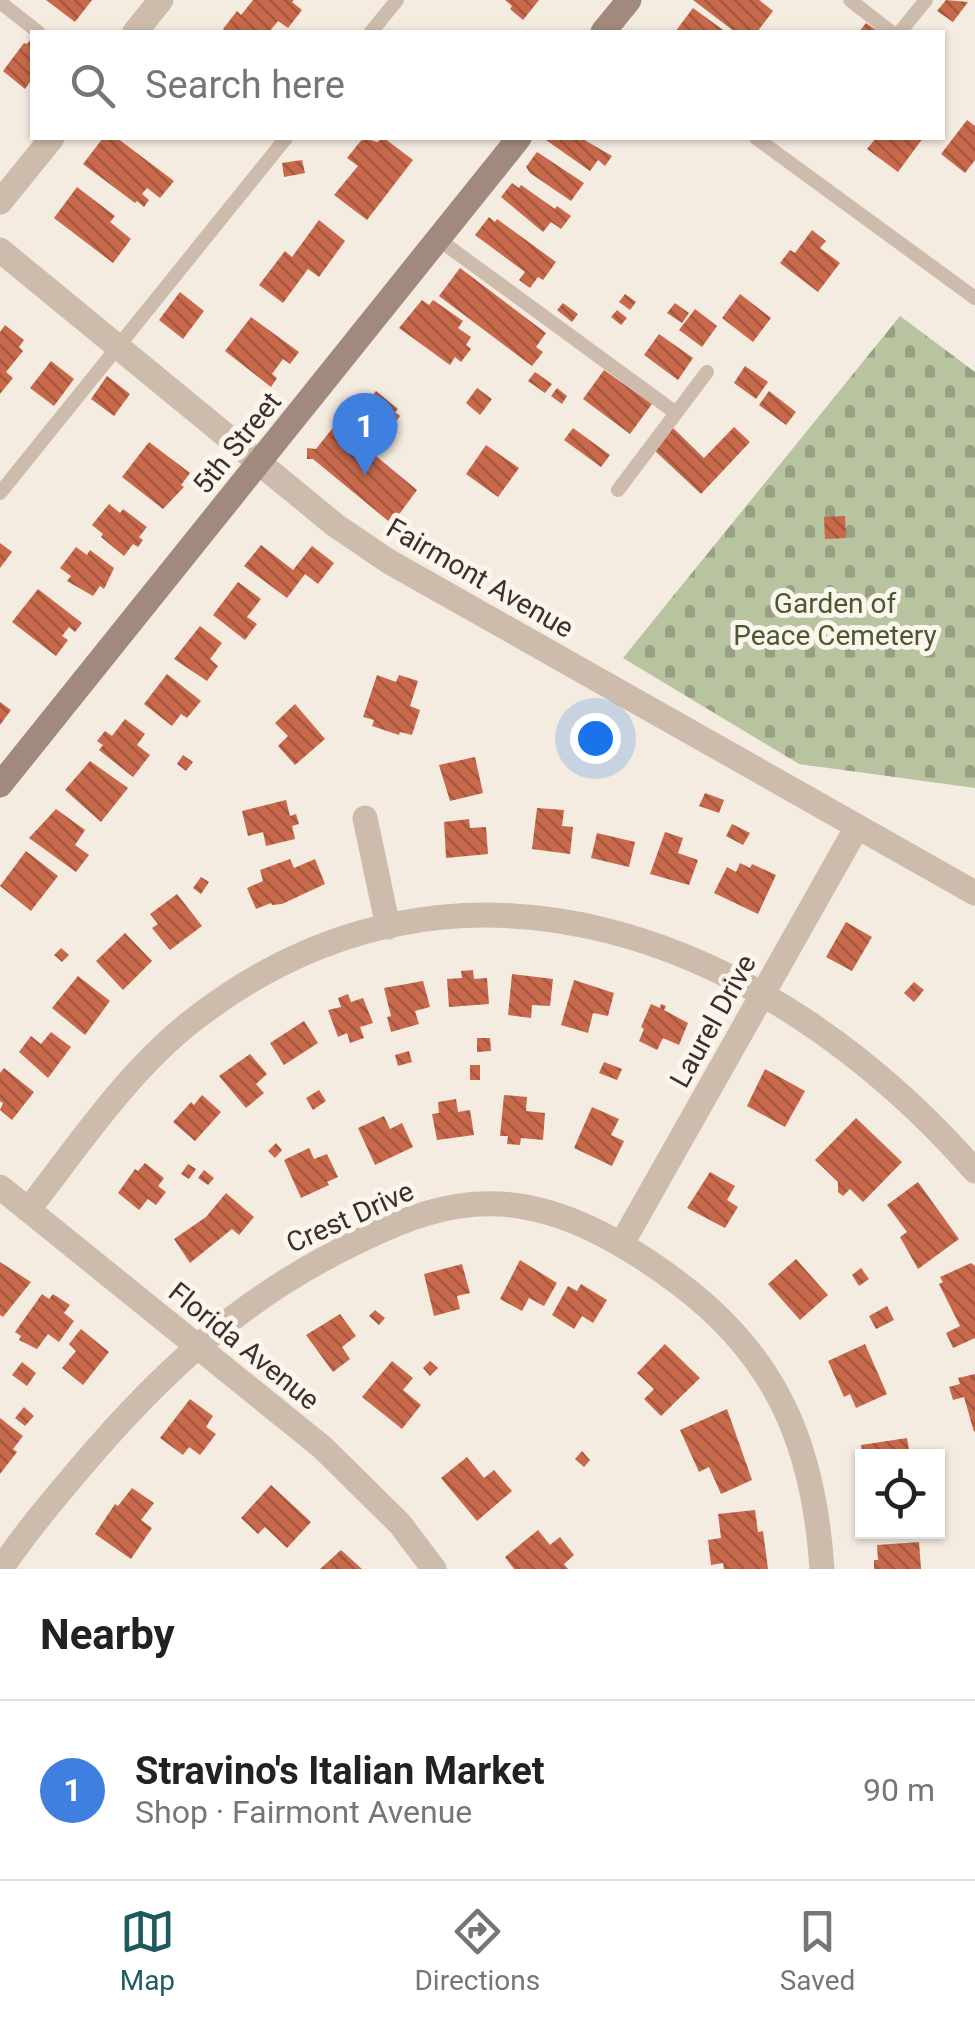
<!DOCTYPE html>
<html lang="en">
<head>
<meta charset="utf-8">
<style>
  :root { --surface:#fff; --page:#f6f6f6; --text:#222; --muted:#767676; --line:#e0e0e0; --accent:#1f5a5e }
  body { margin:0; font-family:Roboto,sans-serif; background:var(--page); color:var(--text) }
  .controls { position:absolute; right:30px; bottom:30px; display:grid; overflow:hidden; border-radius:0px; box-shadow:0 2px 8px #0004 }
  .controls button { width:90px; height:90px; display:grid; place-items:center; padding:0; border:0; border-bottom:2px solid var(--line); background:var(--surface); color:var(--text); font:50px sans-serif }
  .you { position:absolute; left:595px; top:738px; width:35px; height:35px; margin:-25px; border:8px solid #fff; border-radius:50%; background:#1a73e8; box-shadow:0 0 0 15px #1a73e833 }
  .badge { display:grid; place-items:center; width:65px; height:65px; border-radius:50%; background:var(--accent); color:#fff; font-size:32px; font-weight:700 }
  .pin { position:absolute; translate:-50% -82px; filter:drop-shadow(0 2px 5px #0008) }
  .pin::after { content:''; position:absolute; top:52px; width:35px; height:30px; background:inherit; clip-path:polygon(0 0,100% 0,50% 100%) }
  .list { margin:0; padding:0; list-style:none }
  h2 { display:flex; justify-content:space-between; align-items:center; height:130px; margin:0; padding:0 40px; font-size:42px }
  h2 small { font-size:32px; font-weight:400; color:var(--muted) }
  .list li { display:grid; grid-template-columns:65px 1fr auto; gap:30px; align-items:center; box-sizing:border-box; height:180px; padding:0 40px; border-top:2px solid var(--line) }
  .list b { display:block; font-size:38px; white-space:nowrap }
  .list p { margin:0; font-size:32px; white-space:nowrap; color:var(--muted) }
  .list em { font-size:32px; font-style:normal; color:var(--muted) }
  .icon { flex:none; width:55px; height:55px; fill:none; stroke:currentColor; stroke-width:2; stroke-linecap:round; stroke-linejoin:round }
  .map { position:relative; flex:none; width:975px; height:1569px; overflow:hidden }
  .search { position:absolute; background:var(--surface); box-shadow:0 2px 8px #0004; left:30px; right:30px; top:30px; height:110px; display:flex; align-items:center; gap:25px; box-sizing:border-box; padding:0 35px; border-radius:0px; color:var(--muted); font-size:38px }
  .sheet { height:310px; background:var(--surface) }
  nav { display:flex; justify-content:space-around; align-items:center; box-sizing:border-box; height:140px; border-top:2px solid var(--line); background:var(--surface); font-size:28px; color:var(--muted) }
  nav a { display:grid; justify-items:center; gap:5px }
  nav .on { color:var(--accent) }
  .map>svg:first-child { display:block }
  .cemetery { fill:url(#cemetery-stones) }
  .building { fill:url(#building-back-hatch) }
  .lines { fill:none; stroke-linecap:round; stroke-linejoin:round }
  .lane { stroke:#cdbbac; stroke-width:14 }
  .street { stroke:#cdbbac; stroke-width:25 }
  .secondary { stroke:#a18a7d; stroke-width:25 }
  .labels { text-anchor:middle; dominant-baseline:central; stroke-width:10; stroke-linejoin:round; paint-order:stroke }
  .street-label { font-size:28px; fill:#3b302b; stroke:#fbf5ee }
  .park-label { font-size:28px; fill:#4a5a2e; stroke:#fbf5ee }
</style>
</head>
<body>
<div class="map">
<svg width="975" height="1569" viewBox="0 0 975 1569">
  <defs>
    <pattern id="cemetery-stones" width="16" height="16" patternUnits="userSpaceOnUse" patternTransform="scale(2.5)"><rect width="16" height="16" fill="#b8c4a0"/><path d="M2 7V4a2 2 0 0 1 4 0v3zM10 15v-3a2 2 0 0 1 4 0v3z" fill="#97a083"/></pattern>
    <pattern id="building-back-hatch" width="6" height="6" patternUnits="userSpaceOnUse" patternTransform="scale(2.5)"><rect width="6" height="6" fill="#c8694b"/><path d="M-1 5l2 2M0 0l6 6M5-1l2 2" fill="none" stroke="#a4573f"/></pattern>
  </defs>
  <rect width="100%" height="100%" fill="#f4ebe1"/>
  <path class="cemetery" d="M900 316 975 372V788L799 764 623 658Z"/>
  <path class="building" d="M46 0H92L75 22Z
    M253 0H294L292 2 302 10 288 28 278 21 269 32H228L223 29 237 11 241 15Z
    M505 0H539L523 20 510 9 512 6Z
    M693 0H759L773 11 757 32H735Z
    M946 0 968 2 953 22 937 11Z
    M693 8 726 32H675Z
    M866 23 879 32H859Z
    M32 38V79L25 89 3 71 24 43 27 44Z
    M967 120 975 126V160L965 173 941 154Z
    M103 138H117L174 181 160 198 147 188 142 194 149 200 144 207 137 201 135 203 83 164Z
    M363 138 377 142 384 138 413 160 367 220 334 195 358 166 347 158Z
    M548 138H581L612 156 605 166 598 160 590 171 546 140Z
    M876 138H923L898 172 867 149Z
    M537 152 584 183 571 201 530 173 526 167Z
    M302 160 305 173 284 177 282 163Z
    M512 183 519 188 521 185 555 209 557 206 571 216 561 229 551 222 543 232 501 197Z
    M77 187 115 216 110 222 131 239 113 263 54 218Z
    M489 217 495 222 497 219 556 262 543 280 538 277 530 288 519 280 525 272 475 235Z
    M319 220 345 241 319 277 308 269 283 303 259 285 285 251 292 257Z
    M812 230 826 241 820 248 840 263 818 292 780 263 790 250 795 253Z
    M460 268 546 333 536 347 543 352 532 366 439 296Z
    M180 292 204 311 183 339 159 320Z
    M625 294 636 302 630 310 619 302Z
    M740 294 771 318 753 342 722 318Z
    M422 300 429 305 433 300 463 321 458 328 471 337 466 345 471 349 461 362 455 357 450 365 399 328Z
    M563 303 578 314 572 322 557 310Z
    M675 303 689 313 682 323 667 313Z
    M695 309 717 326 702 347 679 330Z
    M617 310 627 318 621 325 611 317Z
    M251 317 299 352 290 364 283 359 272 374 277 378 271 387 225 351Z
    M5 325 24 340 19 347 23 351 6 372 13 378 0 394V332Z
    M659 334 693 358 678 380 644 355Z
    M51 361 74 379 54 406 30 388Z
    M745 366 768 382 756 399 734 383Z
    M604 370 652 404 630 434 583 399Z
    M535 372 552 384 545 393 528 381Z
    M107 376 130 394 114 416 91 399Z
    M477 388 492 399 480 415 466 403Z
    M557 388 567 396 562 404 551 396Z
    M376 391 398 409 395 412 400 416 389 431 394 435 376 456 417 490 392 524 313 459H307V448L316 449 339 420 334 415 341 406 346 411 355 401 363 407Z
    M769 391 796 412 786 425 759 405Z
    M672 427 704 458 734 427 750 442 701 494 653 449Z
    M573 428 610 455 601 467 564 440Z
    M149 442 190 473 181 485 184 487 163 509 122 477Z
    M486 445 519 468 498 497 466 474Z
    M109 504 120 513 123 509 147 527 139 537 143 540 138 547 133 544 124 556 101 537 103 534 92 525Z
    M845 516 846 538 825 539 824 517Z
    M0 543 12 552 0 568Z
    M261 545 293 570 312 546 334 563 318 584 305 574 287 598 244 566Z
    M76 547 87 555 90 550 114 568 104 589 100 586 93 596 67 581 71 576 60 568Z
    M238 582 261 599 247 617 257 624 245 640 213 615Z
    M38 589 82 623 75 632 69 627 62 636 68 640 56 656 12 622Z
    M200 626 222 643 210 659 218 666 207 681 174 659Z
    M167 674 201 701 187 718 181 714 172 726 144 704Z
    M377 675 396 682 399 675 418 681 410 706 420 710 412 735 400 732 399 735 372 726 374 720 363 717Z
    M0 702 11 710 0 725Z
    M295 704 325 739 295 765 278 746 288 736 275 723Z
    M125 719 145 734 137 745 150 755 133 777 99 750 103 745 97 741 105 731 112 736Z
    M183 755 193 762 186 771 177 764Z
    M475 757 483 793 450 801 439 765Z
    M90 761 128 788 101 822 65 790Z
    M705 793 724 800 719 813 699 806Z
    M286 800 290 816 296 814 299 824 292 826 295 839 266 846 263 832 248 836 242 811Z
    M537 808 564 810 562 826 573 827 570 854 532 849Z
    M56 809 85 830 75 845 89 855 76 872 29 838Z
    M469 819 470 828 486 827 488 854 446 858 444 822Z
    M732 824 750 833 743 845 726 836Z
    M665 832 683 838 678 853 698 860 689 885 650 874Z
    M597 833 635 842 629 867 591 858Z
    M26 851 58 876 31 911 0 886Z
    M290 859 294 868 315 859 325 884 282 904 272 905 271 903 256 909 247 888 263 881 260 870Z
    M740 863 750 868 752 864 776 875 758 914 714 893 727 867 736 872Z
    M201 877 209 882 201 894 193 888Z
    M177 894 202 926 170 950 152 928 158 924 150 914Z
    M846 922 872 937 852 971 826 957Z
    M125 933 152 961 123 990 96 961Z
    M61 948 69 955 62 962 54 955Z
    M473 970 474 979 487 978 489 1004 449 1007 447 979 462 978 461 971Z
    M512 974 553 979 550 1006 532 1005 531 1018 508 1015Z
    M78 976 110 1001 85 1035 52 1008Z
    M574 980 614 993 608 1016 593 1013 588 1033 561 1025Z
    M423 981 430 1007 415 1011 419 1024 391 1032 387 1017 391 1016 384 988Z
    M914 982 924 990 914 1002 904 993Z
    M348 994 351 1002 363 998 373 1023 360 1027 364 1038 350 1043 347 1033 338 1037 328 1010 341 1007 338 998Z
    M651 1004 660 1008 661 1004 666 1006 664 1010 688 1023 679 1045 663 1038 657 1050 639 1041 644 1029 641 1027Z
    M304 1021 318 1043 284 1065 270 1043Z
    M51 1032 71 1047 48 1078 19 1052 31 1036 41 1044Z
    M477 1038H490L491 1051 477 1052Z
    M409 1051 412 1062 398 1066 395 1055Z
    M250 1054 267 1074 256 1084 264 1093 246 1108 219 1076Z
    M604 1062 622 1069 617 1080 599 1073Z
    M470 1065H480V1080H470Z
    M4 1068 34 1092 12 1120 0 1110 3 1103 0 1101V1073Z
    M765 1069 805 1091 785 1127 747 1106Z
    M319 1090 326 1101 313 1110 306 1098Z
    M202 1095 221 1112 195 1141 173 1122 191 1102 194 1105Z
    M504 1095 527 1097 526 1111 545 1113 543 1140 521 1138 520 1145 507 1144 508 1136H500Z
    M456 1099 458 1112 470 1110 474 1135 437 1140 432 1114 439 1113 438 1102Z
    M592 1107 619 1119 611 1135 624 1141 612 1166 574 1148Z
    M384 1116 390 1129 402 1123 413 1147 375 1165 358 1128Z
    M856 1118 902 1162 863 1202 850 1189 843 1196 838 1192V1182L815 1160Z
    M276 1143 282 1150 275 1158 268 1151Z
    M309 1148 314 1159 327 1154 338 1177 327 1182 329 1185 301 1198 284 1160Z
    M145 1163 164 1178 158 1186 166 1192 156 1205 148 1199 139 1210 118 1193 135 1169 138 1171Z
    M188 1164 196 1169 189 1179 181 1174Z
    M204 1170 214 1178 208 1185 198 1178Z
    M710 1172 735 1186 727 1200 738 1207 725 1228 687 1208Z
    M918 1182 959 1239 918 1269 900 1237 907 1232 887 1205Z
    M226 1193 254 1217 239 1235 232 1229 190 1263 174 1239 206 1217Z
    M796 1259 828 1295 800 1320 768 1284Z
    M520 1260 557 1283 544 1306 529 1298 522 1311 500 1299Z
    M0 1262 31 1282 3 1317 0 1315Z
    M971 1263 975 1266V1338L953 1348 946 1333 960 1326 939 1284 943 1282 940 1277Z
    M462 1264 470 1293 457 1296 460 1309 434 1316 424 1274Z
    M861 1268 869 1279 859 1286 852 1275Z
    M581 1284 607 1300 593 1323 582 1316 574 1329 552 1315 568 1286 577 1291Z
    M42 1294 49 1299 53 1294 70 1305 64 1313 74 1321 59 1342 48 1334 37 1349 19 1340 21 1336 15 1332Z
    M887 1306 894 1320 876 1329 869 1316Z
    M375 1310 385 1318 379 1325 369 1316Z
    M340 1314 356 1336 342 1347 350 1359 333 1372 306 1335Z
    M81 1329 109 1352 83 1385 62 1368 76 1351 69 1344Z
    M665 1344 700 1378 661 1416 644 1399 654 1389 637 1373Z
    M865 1344 887 1394 856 1408 850 1394 844 1397 828 1361Z
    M392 1361 413 1378 403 1390 421 1405 402 1429 362 1397Z
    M430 1361 438 1368 430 1376 423 1368Z
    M22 1362 36 1373 27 1386 12 1375Z
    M975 1374V1431L974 1432 964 1397 953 1400 949 1387 960 1384 958 1378Z
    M190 1399 213 1416 206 1427 216 1434 200 1455 189 1447 183 1455 160 1438Z
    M24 1407 34 1416 25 1426 15 1418Z
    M727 1409 752 1480 721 1494 709 1467 699 1472 680 1430Z
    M0 1418 23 1436 13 1449 17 1452 0 1474Z
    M907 1438 910 1456H863L861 1445Z
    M582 1451 590 1460 584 1467 575 1459Z
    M467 1457 484 1478 494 1470 512 1491 477 1521 441 1478Z
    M271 1485 311 1522 287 1548 265 1527 258 1534 241 1518Z
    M132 1488 154 1503 141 1520 152 1528 131 1559 95 1534 115 1504 118 1506Z
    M755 1510 758 1532 763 1531 768 1569H724L723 1563 711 1565 708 1540 721 1538 718 1514Z
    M538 1530 550 1545 560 1537 574 1555 564 1564 568 1569H514L505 1557Z
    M919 1542 921 1569H874V1560H878L877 1545Z
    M341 1550 362 1569H320Z"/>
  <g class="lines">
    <path class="lane" d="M850 0 891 32
      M0 2 38 32
      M371 32 397 0
      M900 32 926 0
      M756 138 975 298
      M438 239 676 413
      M618 490 707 372
      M0 493 286 138"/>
    <path class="street" d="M135 32 161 0
      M0 202 52 138
      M0 250 335 525 388 561 975 893
      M365 818 388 927
      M0 1187 322 1447 400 1524 434 1569
      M28 1210C79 1145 127 1072 192 1021 460 811 774 941 975 1171
      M621 1245 857 827
      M1 1569C25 1533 53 1500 81 1467 162 1371 246 1294 361 1240 404 1219 450 1201 499 1204 564 1207 626 1244 677 1282 778 1357 814 1447 822 1569"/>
    <path class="secondary" d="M603 32 629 0
      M0 785 519 138"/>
  </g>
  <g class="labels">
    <g class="street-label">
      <text transform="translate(237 443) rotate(-51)">5th Street</text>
      <text transform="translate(480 578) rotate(30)">Fairmont Avenue</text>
      <text transform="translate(713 1021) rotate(-61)">Laurel Drive</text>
      <text transform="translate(350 1217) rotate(-24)">Crest Drive</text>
      <text transform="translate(244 1346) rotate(39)">Florida Avenue</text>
    </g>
    <g class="park-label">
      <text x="835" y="603">Garden of<tspan x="835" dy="32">Peace Cemetery</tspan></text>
    </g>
  </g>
</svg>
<div class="controls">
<button><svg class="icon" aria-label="locate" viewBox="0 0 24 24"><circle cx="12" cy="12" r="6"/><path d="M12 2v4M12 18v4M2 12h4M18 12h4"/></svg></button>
</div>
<div class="you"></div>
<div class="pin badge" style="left:365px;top:475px;background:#3f7fe0">1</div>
<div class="search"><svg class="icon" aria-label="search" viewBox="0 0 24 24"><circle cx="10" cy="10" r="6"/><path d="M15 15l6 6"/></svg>Search here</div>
</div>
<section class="sheet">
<h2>Nearby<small></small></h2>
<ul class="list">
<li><span class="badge" style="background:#3f7fe0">1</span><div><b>Stravino's Italian Market</b><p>Shop · Fairmont Avenue</p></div><em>90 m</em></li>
</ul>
</section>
<nav>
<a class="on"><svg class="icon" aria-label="map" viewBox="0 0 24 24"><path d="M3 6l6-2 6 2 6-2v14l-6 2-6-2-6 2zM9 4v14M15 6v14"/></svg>Map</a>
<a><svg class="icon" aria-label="directions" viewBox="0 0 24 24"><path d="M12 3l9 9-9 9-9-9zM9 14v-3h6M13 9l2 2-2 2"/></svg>Directions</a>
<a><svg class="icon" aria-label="saved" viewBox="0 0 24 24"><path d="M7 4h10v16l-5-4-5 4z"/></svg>Saved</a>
</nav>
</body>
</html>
